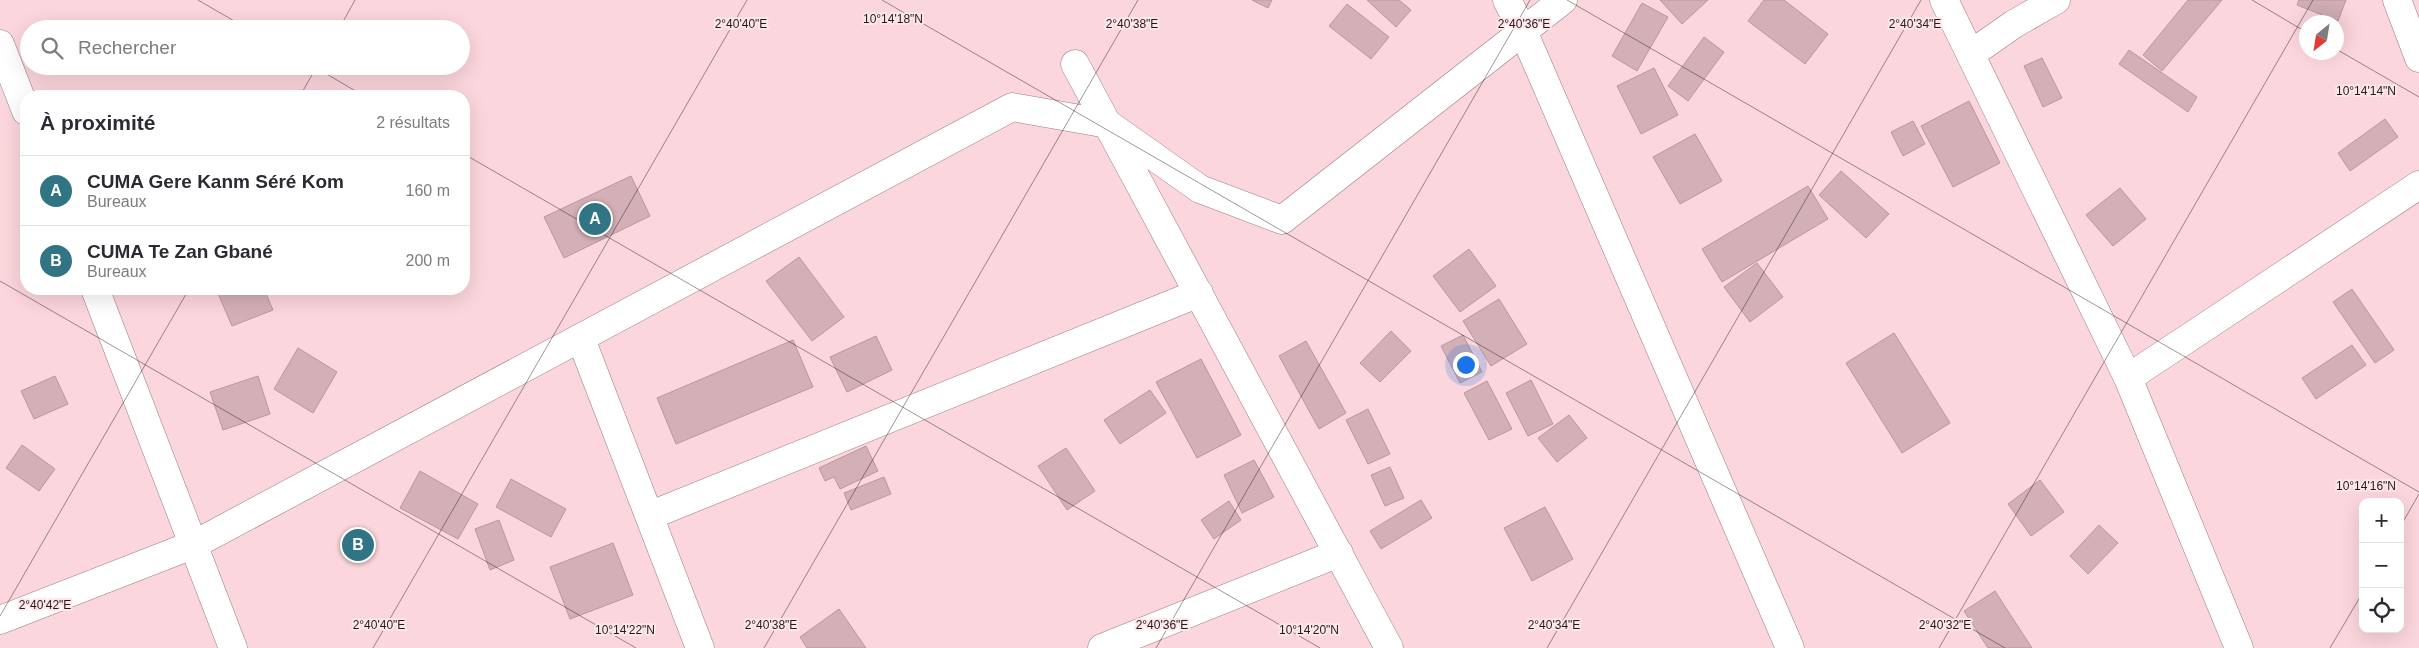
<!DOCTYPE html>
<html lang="fr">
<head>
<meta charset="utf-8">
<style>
  :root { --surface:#fff; --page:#f2f2f3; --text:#2b2b33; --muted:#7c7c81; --line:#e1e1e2; --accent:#317585 }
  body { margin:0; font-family:Arial,sans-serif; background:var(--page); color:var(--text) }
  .controls { position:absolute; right:15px; bottom:15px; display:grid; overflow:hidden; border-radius:10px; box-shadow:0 5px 20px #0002 }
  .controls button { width:45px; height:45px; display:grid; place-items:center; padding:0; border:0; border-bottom:1px solid var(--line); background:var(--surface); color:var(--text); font:25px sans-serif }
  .compass { position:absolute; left:2299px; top:15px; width:45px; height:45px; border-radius:50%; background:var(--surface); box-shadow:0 5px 20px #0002; rotate:210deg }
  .you { position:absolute; left:1465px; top:364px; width:18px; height:18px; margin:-12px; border:4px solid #fff; border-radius:50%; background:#1a73e8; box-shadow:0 0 0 8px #1a73e833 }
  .badge { display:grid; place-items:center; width:32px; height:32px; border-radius:50%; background:var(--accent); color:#fff; font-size:16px; font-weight:700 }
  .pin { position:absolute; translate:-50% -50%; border:2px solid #fff; box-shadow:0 1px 5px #0006 }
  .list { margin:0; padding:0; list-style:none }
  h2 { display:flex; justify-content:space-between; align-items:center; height:65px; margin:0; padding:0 20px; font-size:21px }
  h2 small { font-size:16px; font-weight:400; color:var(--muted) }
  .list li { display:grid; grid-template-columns:32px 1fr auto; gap:15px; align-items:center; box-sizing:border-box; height:70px; padding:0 20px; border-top:1px solid var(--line) }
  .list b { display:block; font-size:19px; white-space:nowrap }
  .list p { margin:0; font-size:16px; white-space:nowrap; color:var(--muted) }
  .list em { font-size:16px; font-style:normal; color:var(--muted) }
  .icon { flex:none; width:28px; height:28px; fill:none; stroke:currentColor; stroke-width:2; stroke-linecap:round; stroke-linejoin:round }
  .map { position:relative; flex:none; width:2419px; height:648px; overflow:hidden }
  .search { position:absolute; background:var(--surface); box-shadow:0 5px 20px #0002; left:20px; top:20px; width:450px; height:55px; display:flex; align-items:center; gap:12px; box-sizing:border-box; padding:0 18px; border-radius:28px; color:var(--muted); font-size:19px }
  .panel { position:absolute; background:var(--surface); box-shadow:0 5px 20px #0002; left:20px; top:90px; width:450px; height:205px; border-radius:20px }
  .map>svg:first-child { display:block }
  .building { fill:#d3b0b6; stroke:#ba979d }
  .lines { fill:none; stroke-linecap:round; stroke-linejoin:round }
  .minor-casing { stroke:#9c7a80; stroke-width:29 }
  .minor { stroke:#fff; stroke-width:28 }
  .ticks { fill:none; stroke:#26191b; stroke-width:1; stroke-opacity:0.45 }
  .ticks-label { font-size:12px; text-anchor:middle; fill:#26191b; stroke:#fee7eb; stroke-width:4; stroke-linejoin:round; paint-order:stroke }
</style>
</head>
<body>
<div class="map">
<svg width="2419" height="648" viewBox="0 0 2419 648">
  <rect width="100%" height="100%" fill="#fbd6dc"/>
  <path class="building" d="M1252 0H1272L1268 8Z
    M1367 0H1399L1411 10 1396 27Z
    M1660 0H1708L1682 24Z
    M1764 0H1784L1828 34 1805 64 1748 21Z
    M2188 0H2222L2162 71 2143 55Z
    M2299 0H2346L2338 21 2297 5Z
    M1642 3 1668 17 1637 71 1612 56Z
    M1347 4 1389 37 1371 59 1329 26Z
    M1704 37 1724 52 1688 101 1668 86Z
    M2129 50 2197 97 2188 112 2119 64Z
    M2042 58 2062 98 2043 107 2024 66Z
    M1654 68 1678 115 1641 134 1617 86Z
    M1969 101 2000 163 1953 187 1921 126Z
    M2385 119 2398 137 2350 171 2338 153Z
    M1913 121 1925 144 1903 156 1891 132Z
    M1695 134 1722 181 1680 204 1653 157Z
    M1841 171 1889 214 1866 238 1819 195Z
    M631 176 650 216 564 258 544 217Z
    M1808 186 1828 219 1722 282 1702 249Z
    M2120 188 2146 219 2113 246 2086 215Z
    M1469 249 1496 286 1460 312 1433 276Z
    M799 257 844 317 812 341 766 281Z
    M1757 263 1783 297 1750 322 1724 287Z
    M216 289H264L273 310 232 326Z
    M2352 289 2394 350 2375 363 2333 302Z
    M1499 299 1527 344 1491 366 1463 321Z
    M1391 331 1411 351 1380 382 1360 363Z
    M1894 333 1950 423 1902 453 1846 363Z
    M1463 335 1482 372 1460 383 1441 346Z
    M876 336 892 370 847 392 830 357Z
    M793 340 813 387 676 444 657 398Z
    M1306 341 1346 413 1319 429 1279 356Z
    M2352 345 2366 365 2316 399 2302 378Z
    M298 348 337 372 313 413 274 389Z
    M1201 359 1241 435 1197 458 1156 382Z
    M55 376 68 404 34 419 21 391Z
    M258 376 270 414 223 430 210 392Z
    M1531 380 1553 424 1528 436 1506 393Z
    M1487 381 1512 429 1489 440 1464 393Z
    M1150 390 1166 413 1120 444 1104 420Z
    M1368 409 1390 454 1368 464 1346 420Z
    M1569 415 1587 438 1557 462 1538 438Z
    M22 445 55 469 39 491 6 468Z
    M866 446 878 471 840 489 834 477 825 481 819 468Z
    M1066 448 1095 491 1067 510 1038 466Z
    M1254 460 1274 497 1242 513 1224 475Z
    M1390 467 1404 498 1385 506 1371 475Z
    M420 471 478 504 458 539 400 508Z
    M884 477 891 494 851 510 844 493Z
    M511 479 566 509 551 537 496 507Z
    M2040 480 2064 512 2031 536 2008 504Z
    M1421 500 1432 518 1381 549 1370 531Z
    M1229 501 1241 520 1214 539 1201 520Z
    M1545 507 1573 559 1532 581 1504 528Z
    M499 520 514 560 490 570 475 529Z
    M2099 525 2118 543 2088 574 2070 556Z
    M613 543 633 595 570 619 550 567Z
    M1995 591 2032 648H1988L1964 611Z
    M839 609 866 648H807L800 637Z"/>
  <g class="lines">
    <defs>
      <path id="minor" d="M1507 0 1523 31 1790 648
        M1944 0 2128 378 2239 648
        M2397 0 2419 58
        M0 44 26 111
        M1971 54 2014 24 2056 0
        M1075 64 1389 648
        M95 289 233 648
        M581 339 700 648
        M2128 378 2419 185
        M649 516 1199 293
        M0 620 195 544 1012 107 1108 124 1200 189 1282 220 1563 0
        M1102 648 1339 553"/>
    </defs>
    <use href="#minor" class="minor-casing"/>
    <use href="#minor" class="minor"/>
  </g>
  <path class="ticks" d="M198 0 248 29M882 0 2005 648M1567 0 2419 492M2252 0 2306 32M339 29 355 0M2336 49 2419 97M313 66 364 96M300 96 317 66M464 154 1320 648M0 281 636 648M2400 527 2419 494M0 616 189 289M373 648 747 0M764 648 1138 0M1156 648 1530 0M1547 648 1921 0M1939 648 2313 0M2330 648 2363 592"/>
  <g class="ticks-label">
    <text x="893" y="23">10°14'18"N</text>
    <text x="1915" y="28">2°40'34"E</text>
    <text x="741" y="28">2°40'40"E</text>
    <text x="1132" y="28">2°40'38"E</text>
    <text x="1524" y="28">2°40'36"E</text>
    <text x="2366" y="95">10°14'14"N</text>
    <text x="2366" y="490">10°14'16"N</text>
    <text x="45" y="609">2°40'42"E</text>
    <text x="379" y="629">2°40'40"E</text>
    <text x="771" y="629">2°40'38"E</text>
    <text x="1162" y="629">2°40'36"E</text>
    <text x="1554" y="629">2°40'34"E</text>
    <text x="1945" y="629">2°40'32"E</text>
    <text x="625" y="634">10°14'22"N</text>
    <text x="1309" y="634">10°14'20"N</text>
  </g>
</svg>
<div class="controls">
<button>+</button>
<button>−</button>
<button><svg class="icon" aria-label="locate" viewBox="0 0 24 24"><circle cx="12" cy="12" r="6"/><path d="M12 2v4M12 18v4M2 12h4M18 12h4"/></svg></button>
</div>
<svg class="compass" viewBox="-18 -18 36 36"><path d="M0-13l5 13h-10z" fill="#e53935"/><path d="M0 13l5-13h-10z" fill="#7c7c81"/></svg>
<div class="you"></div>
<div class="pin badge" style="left:595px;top:219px">A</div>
<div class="pin badge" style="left:358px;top:545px">B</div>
<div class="search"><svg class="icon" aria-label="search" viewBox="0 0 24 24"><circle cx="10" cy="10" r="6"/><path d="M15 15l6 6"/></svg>Rechercher</div>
<section class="panel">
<h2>À proximité<small>2 résultats</small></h2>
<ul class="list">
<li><span class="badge">A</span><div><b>CUMA Gere Kanm Séré Kom</b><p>Bureaux</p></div><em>160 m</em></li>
<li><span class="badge">B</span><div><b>CUMA Te Zan Gbané</b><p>Bureaux</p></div><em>200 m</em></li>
</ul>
</section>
</div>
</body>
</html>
